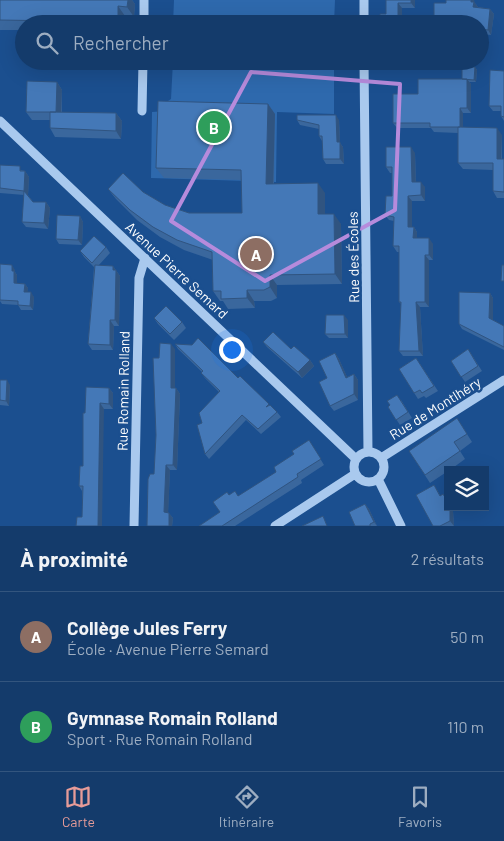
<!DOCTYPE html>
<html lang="fr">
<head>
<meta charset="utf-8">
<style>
  :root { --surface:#143b6b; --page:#214673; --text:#f1f3f6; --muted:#9dadc1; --line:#33557e; --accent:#e69b98 }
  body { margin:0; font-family:Barlow,sans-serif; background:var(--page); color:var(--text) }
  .controls { position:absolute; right:15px; bottom:15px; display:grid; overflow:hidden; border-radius:0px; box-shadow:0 5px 20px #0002 }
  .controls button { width:45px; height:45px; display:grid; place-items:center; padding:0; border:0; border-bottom:1px solid var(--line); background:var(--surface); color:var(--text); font:25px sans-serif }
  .you { position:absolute; left:231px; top:349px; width:18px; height:18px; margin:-12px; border:4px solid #fff; border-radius:50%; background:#1a73e8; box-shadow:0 0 0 8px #1a73e833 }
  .badge { display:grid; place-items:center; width:32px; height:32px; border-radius:50%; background:var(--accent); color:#fff; font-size:16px; font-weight:700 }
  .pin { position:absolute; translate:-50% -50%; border:2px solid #fff; box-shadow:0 1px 5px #0006 }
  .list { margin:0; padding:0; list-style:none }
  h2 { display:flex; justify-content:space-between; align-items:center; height:65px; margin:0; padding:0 20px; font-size:21px }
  h2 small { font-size:16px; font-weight:400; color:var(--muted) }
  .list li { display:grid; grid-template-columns:32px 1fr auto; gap:15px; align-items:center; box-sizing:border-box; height:90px; padding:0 20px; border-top:1px solid var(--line) }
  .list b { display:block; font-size:19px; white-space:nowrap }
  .list p { margin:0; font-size:16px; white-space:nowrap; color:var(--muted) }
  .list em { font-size:16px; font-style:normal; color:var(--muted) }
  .icon { flex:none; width:28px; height:28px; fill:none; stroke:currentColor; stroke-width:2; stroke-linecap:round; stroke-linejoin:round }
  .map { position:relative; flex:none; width:504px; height:526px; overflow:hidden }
  .search { position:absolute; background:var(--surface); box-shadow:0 5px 20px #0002; left:15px; right:15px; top:15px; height:55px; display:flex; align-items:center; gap:12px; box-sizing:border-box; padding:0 18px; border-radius:28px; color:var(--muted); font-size:19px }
  .sheet { height:245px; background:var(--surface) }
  nav { display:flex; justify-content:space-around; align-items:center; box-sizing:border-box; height:70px; border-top:1px solid var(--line); background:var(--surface); font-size:14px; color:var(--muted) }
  nav a { display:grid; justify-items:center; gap:2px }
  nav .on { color:var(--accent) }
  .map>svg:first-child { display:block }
  .green { fill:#2e69ad }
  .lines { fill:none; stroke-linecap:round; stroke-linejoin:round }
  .minor { stroke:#a9c9ee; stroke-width:9 }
  .wall { fill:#3a679d }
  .shaded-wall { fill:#305480 }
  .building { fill:#4478b7; stroke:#305480 }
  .marked { fill:none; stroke:#b68bdc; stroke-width:4; stroke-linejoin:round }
  .labels { text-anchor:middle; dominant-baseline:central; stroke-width:5; stroke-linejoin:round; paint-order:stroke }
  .street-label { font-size:14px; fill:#fff; stroke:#1b4f8f }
</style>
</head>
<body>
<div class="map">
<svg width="504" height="526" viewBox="0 0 504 526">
  <rect width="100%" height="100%" fill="#1b4f8f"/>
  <path class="green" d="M174 0H335L334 24H173Z
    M173 61H334V114L277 112 276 182 151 178 152 112 165 111V103L171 99Z"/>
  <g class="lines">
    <path class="minor" d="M364 0V24
      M144 24V0
      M364 61 368 452
      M142 111 143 61
      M0 121 356 459
      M354 467a15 15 0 1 1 30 0a15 15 0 1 1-30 0Z
      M381 458 504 380
      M378 479 401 526
      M134 526 139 278 145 258
      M275 526 355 474"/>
  </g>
  <path class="wall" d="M0 0H132L135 4 134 17 125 16V24H24V30H0Z
    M386 0H415V8H402L386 14Z
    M475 3 478 7 490 9 494 14 491 35 480 34V24Z
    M475 67 477 70 476 82H469L471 84V113H463V127L502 135V159H504V198H497L493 191V170L463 169 458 163V133L434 132 431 128H397L393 123 418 94 462 79Z
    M504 71V121L501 116V111H493L489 106Z
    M57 82 62 90V112L116 113 122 121 121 139 55 137 50 128V120H32L26 112Z
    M268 104 275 114 274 184 325 193V214L341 224 342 284 277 285V298L271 301H254L255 308 228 309 223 301H220L213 291V260L184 250 160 237 137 220 116 199 108 189 143 192 165 205 189 213H242V180L164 178 156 168Z
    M297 120H339L340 143 343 147 344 164H326L323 159 322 141 319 136V129L300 125Z
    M415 153 416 182 425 187V201H412V227H414L417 232V238L433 244V260H429V307H420L423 356H403L399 351 401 304 399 302V252H397L393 246 394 221 389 220 385 215 392 196V173H390L386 167Z
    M0 165 25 171 29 177 28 195 33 202H46L50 208 48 229 26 227 22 222 24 195 0 193Z
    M80 216 83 222 82 245 59 244 56 239Z
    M106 247 110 253 98 266H113L120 276 119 326H114L113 350H92L88 344 94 267 84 257 80 251Z
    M15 270V272L17 275V283L25 284 28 288 27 292 34 297 33 310H21L18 305 2 304 0 301V300Z
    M490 293 493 298V320L504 326V350L462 329 459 324Z
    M154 318 182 322 186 328 174 340 158 324Z
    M348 320V338H329L325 334Z
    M263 342 291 349 310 360 314 366 302 378 267 347Z
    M175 344 238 378 277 412 281 417 261 434 246 420 209 459 205 454 202 423 219 392 205 378 201 373 202 372 178 349Z
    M175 349V388H176L180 394 177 470H170L168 512 173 518 172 526H147L154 474Z
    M468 349 482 371 465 382 451 361Z
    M335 353 339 359 347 377 354 374 358 380V400L334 411 330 406 327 378Z
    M416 358 438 391 426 398 424 396 418 399 399 369Z
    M0 380 10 385 9 406 0 405Z
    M109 388 113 393V409H104L82 517V491L79 486 83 466 85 413Z
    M401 400 412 418 400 425 388 407Z
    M462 426 472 442 460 451 465 459 450 470H448V471L430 483 409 451Z
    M309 440 324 465 301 480 302 483 235 526H199L220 512 229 495 239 496 276 472Z
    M434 485 440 495 453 511 454 526H433Z
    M365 504 369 509 377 526H355Z"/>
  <path class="shaded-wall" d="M128 0H132L135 4 134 17 127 7Z
    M411 0H415V8L411 3Z
    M471 0H474L475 3 478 7H473Z
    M398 3 402 8V24H398Z
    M118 6 125 16V24H119L118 22Z
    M490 9 494 14 491 35 488 30Z
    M475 67 477 70 476 82 474 80Z
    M467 79 471 84V113L467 108Z
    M57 82 62 90 61 120 56 112Z
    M268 104 275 114 273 194 266 184Z
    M460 108 463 113V133L460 128Z
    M116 113 122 121 121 139 116 131Z
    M336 115 339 120 340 143 343 147 344 164 340 159 337 142Z
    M497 128 502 135 501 165 497 159Z
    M411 147 415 153 416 187 412 182Z
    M25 171 29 177 28 196 24 191Z
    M421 182 425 187V201L421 195Z
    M318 183 325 193V224L318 214Z
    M408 196 412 201V232L408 227Z
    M46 202 50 208 48 229 44 223Z
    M334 214 341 224 342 284 335 274Z
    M80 216 83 222 82 245 78 240Z
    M414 227 417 232V244L413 238Z
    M429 238 433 244V260L429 255Z
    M425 255 429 260V307L425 302Z
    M12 265 15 270V272L17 275V287L14 283Z
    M113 266 120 276 119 326 115 320Z
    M270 275 277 285V298L270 287Z
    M25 284 28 288 27 297 24 292Z
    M247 290 254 301 255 308 247 298Z
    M31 292 34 297 33 310 30 306Z
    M490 293 493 298V323L489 318Z
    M416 302 420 307 423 356 419 351Z
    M344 315 348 320V338L345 334Z
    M110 320 114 326 113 350 110 345Z
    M171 344 175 349V394L171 388Z
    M335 353 339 359 350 383 346 378Z
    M310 360 314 366 302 378 298 372Z
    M354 374 358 380V400L354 394Z
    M7 380 10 385 9 406 6 401Z
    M109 388 113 393V409L109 404Z
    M176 388 180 394 177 470 173 465Z
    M100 403 104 409 102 526H98Z
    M166 465 170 470 168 518 164 512Z
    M365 504 369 509 377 526 374 522Z
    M450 507H451L453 511 454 526 450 521Z
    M169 513 173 518 172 526H169Z"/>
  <path class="building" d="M0 0H128L127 7 118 6V22L0 20Z
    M386 0H411V3H398V24H380V14H386Z
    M446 0H471V2H474L473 7 490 9 488 30 480 29V24H434V3H446Z
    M462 67H475L474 80 462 79Z
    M490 70 504 71V117L501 116V106H489Z
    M418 79H467V108H460V127H430V123H393V94H418Z
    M27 81 57 82 56 112H26Z
    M158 101 268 104 266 184 318 183V214H334L335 274 270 275V287L264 290H247V298L221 299V291H213L212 252 177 240 153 227 130 210 108 189 123 173 143 192 165 205 189 213H242L241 170 156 168Z
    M50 112 116 113V131L50 128Z
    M297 115H336L337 142H340V159H323L322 136H319V125L297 120Z
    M458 127 497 128V159H504V192L493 191V163H458Z
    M386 147H411L412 182H421V195L408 196V227H414L413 238H429V255H425V302H416L419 351H399L401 302H399V246H393L394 217 385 215 386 196H392V167H386Z
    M0 165 20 166V171H25L24 191 0 188Z
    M24 191 33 202H46L44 223 22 222Z
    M57 215 80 216 78 240 56 239Z
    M94 236 106 247 92 263 80 251Z
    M0 264 12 265V271H14V283L25 284 24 292H31L30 306 18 305V301L0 300Z
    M95 265 113 266V270H116L115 320H110V345L88 344Z
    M502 265H504V281H501Z
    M459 292 490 293 489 318 504 326V347L459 324Z
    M166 306 182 322 170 334 154 318Z
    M326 315H344L345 334H325Z
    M273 332 291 349 294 346 310 360 298 372 263 342Z
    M198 338 238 378 240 376 269 404 266 407 270 405 277 412 258 429 242 415 205 454 197 425 202 423 199 413 220 391 201 373 203 371 175 344 192 345Z
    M160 343 171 344V388H176L173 465H166L164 512 169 513V526H147L148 479 150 474H154L156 435 153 358H159Z
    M468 349 478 366 461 377 451 361Z
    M335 353 346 378 354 374V394L330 406 319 382 327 378 319 361Z
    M416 358 434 386 422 393 420 390 414 393 399 369Z
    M0 380H7L6 401 0 400Z
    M86 387 109 388V404L100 403 98 526H76L77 517H82L83 486H79L80 466H83V413H85Z
    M397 395 408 412 396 420 388 407 390 405 387 401Z
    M457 418 467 434 454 442 460 451 425 475 409 451Z
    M309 440 321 459 297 474 298 477 222 526H199L220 512 213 502 227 492 229 495 235 491 238 496 276 472 274 467 294 454 292 451Z
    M434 485 440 496 443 494 448 502V507H450V521L440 526H433L416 495Z
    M365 504 374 522 370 524V526H355L349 512Z
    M323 516 327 526H302Z"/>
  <path class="marked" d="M251 72 400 84 395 210 265 281 171 221Z"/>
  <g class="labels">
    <g class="street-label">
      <text transform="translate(353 257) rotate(-91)">Rue des Écoles</text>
      <text transform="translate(177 270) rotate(43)">Avenue Pierre Semard</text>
      <text transform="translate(123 391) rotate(-89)">Rue Romain Rolland</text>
      <text transform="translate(435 408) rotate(-32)">Rue de Montlhéry</text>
    </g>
  </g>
</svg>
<div class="controls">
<button><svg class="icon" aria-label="layers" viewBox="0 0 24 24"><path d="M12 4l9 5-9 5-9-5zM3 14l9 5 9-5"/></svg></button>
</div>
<div class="you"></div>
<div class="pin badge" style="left:256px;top:254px;background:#8d6e63">A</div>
<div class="pin badge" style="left:214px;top:127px;background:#2e9e5b">B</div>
<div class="search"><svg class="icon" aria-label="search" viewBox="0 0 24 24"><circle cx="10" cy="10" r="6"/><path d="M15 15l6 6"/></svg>Rechercher</div>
</div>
<section class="sheet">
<h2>À proximité<small>2 résultats</small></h2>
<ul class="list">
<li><span class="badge" style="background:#8d6e63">A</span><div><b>Collège Jules Ferry</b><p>École · Avenue Pierre Semard</p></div><em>50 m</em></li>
<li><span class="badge" style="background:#2e9e5b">B</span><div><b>Gymnase Romain Rolland</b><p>Sport · Rue Romain Rolland</p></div><em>110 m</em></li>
</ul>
</section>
<nav>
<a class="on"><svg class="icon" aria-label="map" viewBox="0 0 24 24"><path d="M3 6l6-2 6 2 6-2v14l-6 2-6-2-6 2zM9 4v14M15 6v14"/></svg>Carte</a>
<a><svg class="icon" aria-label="directions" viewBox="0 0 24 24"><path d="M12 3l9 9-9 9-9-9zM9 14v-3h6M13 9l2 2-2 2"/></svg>Itinéraire</a>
<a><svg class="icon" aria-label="saved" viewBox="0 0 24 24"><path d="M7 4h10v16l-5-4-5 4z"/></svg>Favoris</a>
</nav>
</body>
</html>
